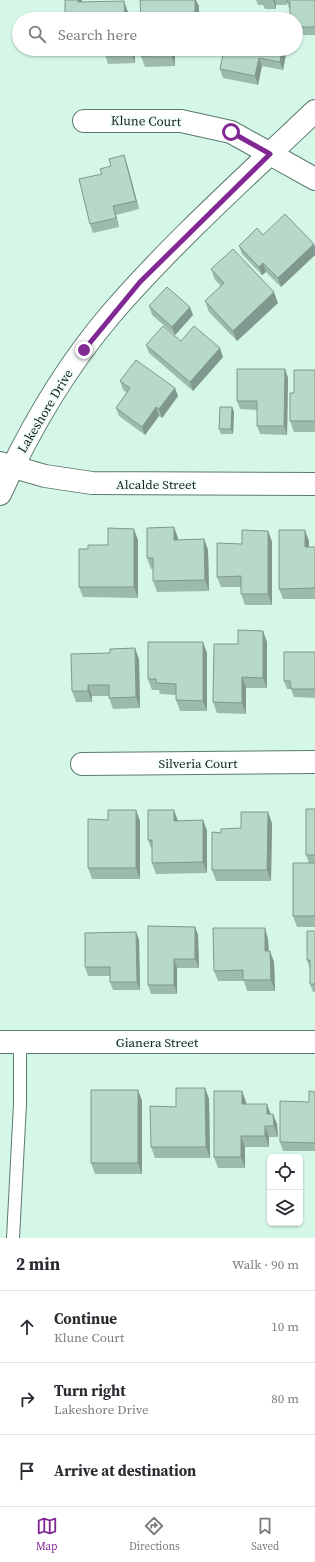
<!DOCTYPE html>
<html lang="en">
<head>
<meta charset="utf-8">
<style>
  :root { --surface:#fff; --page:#f7f7f7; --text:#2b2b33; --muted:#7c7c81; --line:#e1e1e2; --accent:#822894 }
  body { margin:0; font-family:"Source Serif 4",serif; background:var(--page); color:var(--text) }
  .controls { position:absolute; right:12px; bottom:12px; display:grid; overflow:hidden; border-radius:6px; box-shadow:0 1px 3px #0004 }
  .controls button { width:36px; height:36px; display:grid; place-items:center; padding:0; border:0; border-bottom:1px solid var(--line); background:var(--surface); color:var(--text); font:20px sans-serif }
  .stop { position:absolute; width:12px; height:12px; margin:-9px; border:3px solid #822894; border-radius:50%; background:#fff }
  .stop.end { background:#822894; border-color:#fff; box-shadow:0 1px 4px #0008 }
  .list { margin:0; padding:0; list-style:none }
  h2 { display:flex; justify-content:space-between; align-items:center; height:52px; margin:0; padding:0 16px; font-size:17px }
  h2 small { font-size:13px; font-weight:400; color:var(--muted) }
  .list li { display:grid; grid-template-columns:26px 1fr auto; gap:12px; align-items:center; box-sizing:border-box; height:72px; padding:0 16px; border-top:1px solid var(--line) }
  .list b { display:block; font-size:15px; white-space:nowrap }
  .list p { margin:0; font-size:13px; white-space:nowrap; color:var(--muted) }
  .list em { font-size:13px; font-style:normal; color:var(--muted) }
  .icon { flex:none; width:22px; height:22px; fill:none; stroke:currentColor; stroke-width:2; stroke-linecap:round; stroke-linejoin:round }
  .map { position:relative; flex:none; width:315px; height:1238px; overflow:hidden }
  .search { position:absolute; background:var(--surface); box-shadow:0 1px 3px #0004; left:12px; right:12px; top:12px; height:44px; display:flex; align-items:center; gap:10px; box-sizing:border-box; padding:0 14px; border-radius:22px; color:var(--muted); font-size:15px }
  .sheet { height:268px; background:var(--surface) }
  nav { display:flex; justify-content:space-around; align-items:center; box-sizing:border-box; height:56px; border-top:1px solid var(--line); background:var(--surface); font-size:11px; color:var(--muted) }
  nav a { display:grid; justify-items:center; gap:2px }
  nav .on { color:var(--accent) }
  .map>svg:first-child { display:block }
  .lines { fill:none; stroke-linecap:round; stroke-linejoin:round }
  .service-casing { stroke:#5b7a6c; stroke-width:14 }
  .minor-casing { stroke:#5b7a6c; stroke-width:24 }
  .service { stroke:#fff; stroke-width:12 }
  .minor { stroke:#fff; stroke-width:22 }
  .wall { fill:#9dbbad }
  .shaded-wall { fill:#80988d }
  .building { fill:#b7d9c9; stroke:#80988d }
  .route { stroke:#822894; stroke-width:5 }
  .labels { text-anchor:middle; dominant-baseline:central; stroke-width:4; stroke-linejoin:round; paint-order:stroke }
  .street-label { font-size:13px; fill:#15221c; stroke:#f1fff8 }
</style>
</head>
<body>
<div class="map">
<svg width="315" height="1238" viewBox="0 0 315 1238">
  <rect width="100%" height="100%" fill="#d5f7e7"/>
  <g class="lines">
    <defs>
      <path id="service" d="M13 1238 20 1104V1043"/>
      <path id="minor" d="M84 121H181L231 132 315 179
        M0 463 45 476 92 483 315 484
        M0 494C29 430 65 368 111 314 174 241 246 177 315 111
        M82 764 315 762
        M0 1042H315"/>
    </defs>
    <use href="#service" class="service-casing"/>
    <use href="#minor" class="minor-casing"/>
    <use href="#service" class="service"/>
    <use href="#minor" class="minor"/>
  </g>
  <path class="wall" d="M256 0H287V5H276V9H265L263 5H258Z
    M315 0V35H296V19L290 11 287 2Z
    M67 49H135V63L108 64 105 55 70 56Z
    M175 49V66L145 67 141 56Z
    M287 49 283 70 262 66 258 85 223 78 220 69Z
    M127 164 139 209 116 215 119 227 93 233 90 224 102 174Z
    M263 235 315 247V255L281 287 266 272 262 275 242 254 239 246Z
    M211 269 278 303 237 341 209 312 205 301 221 286 215 280Z
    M149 306 193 315 175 335 152 315Z
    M181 341 223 357 193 391 149 353 146 345Z
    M285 369 288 378 287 435 260 434 257 426V410L240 409 237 401Z
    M315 370V432H294L290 421Z
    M120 381 178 396 162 418 159 416 145 435 119 416 116 408 127 393 123 390Z
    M232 407 234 412 233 434H221L219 429Z
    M174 527 178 540 204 539 208 550 209 591 157 592 153 581V569H151L147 558Z
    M268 531 272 542V605H245L241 594V587H221L217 577 242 544Z
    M138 540V598L83 597 79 587 88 549Z
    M309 541V547H315V599H283L279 589Z
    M267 642V688H246V714L217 713 213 702 238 644Z
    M315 652V698L294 697 291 689H287L284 681Z
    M207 653V711H180L176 700V695L160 694 159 690H152L148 679Z
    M139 659 140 708 113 709 109 698V696H92V702H76L72 691Z
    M315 809V927H297L293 916 309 863 306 855Z
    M203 820 207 831V873L156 874 152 863V850L148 840 178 821Z
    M140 821V879H92L88 868Z
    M272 823 271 881H216L212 870 221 833Z
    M195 927 198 935 199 968H177V994H151L148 985Z
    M315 931V992H313L310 984V969L307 960Z
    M136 932 139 940 140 990H113L110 982V976H88L85 967Z
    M268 939 269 951 274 962 275 991H247L244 981H218L214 971Z
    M205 1088 209 1099 210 1158H155L151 1147 176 1107Z
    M138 1090 142 1101V1174H95L91 1163Z
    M242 1091 246 1102V1104H267L270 1114H273L277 1124 278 1137H269V1147H245V1168H218L214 1157Z
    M315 1092V1151H283L280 1142 309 1102Z"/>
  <path class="shaded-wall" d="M78 0H82V2H78Z
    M195 0H196L199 6V19H195Z
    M273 0H275L276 5V9Z
    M124 1 128 12V19H125Z
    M131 49H135V63L131 52Z
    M171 49H175V66L171 55Z
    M282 49H287L283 70 280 62Z
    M259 58 262 66 258 85 255 76Z
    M124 155 127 164 139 209 136 201Z
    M113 206 116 215 119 227 116 218Z
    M314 244 315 247V255L281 287 278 278Z
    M263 263 266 272 262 275 259 267Z
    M274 292 278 303 237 341 233 331Z
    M190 307 193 315 175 335 172 327Z
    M220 348 223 357 193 391 190 382Z
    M285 369 288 378 287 435 284 426Z
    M175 388 178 396 162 418 159 409Z
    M156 407 159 416 145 435 142 427Z
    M232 407 234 412 233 434 231 429Z
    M174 527 178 538V551L174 540Z
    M134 529 138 540V598L134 587Z
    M305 530 309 541V558L305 547Z
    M268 531 272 542V605L268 594Z
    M204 539 208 550 209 591 205 580Z
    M263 631 267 642V688L263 678Z
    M203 642 207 653V711L203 701Z
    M135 648 139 659 140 708 136 697Z
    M242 677 246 688V714L242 703Z
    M88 685 92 696V702L88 691Z
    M136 810 140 821V879L136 868Z
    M174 810 178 821H174Z
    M268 812 272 823 271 881 267 870Z
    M203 820 207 831V873L203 862Z
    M195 927 198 935 199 968 195 959Z
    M265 928 268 939 269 962 265 951Z
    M136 932 139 940 140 990 137 982Z
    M270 951 274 962 275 991 271 980Z
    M174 959 177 968V994L174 985Z
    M205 1088 209 1099 210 1158 206 1147Z
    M138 1090 142 1101V1174L138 1163Z
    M242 1091 246 1102V1115L242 1104Z
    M267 1104 271 1115 267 1114Z
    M273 1114 277 1124 278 1137 274 1126Z
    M265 1126 269 1137V1147L265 1136Z
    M241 1136 245 1147V1168L241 1157Z"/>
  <path class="building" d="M65 0H78V2L124 1 125 19H65Z
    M140 0H195V19H141Z
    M287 0H315V27H296V19H290V2H287Z
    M104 49H131V52L104 53Z
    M141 49H171V55L141 56Z
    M224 49H282L280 62 259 58 255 76 220 69Z
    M124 155 136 201 113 206 116 218 90 224 79 179 102 174 100 169 111 166 109 159Z
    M285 214 314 244 278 278 263 263 259 267 239 246 257 228 263 235Z
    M233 249 274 292 233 331 205 301 224 283 211 269Z
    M167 287 190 307 172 327 149 306Z
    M163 326 181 341 194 326 220 348 190 382 146 345Z
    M136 360 175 388 159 409 156 407 142 427 116 408 130 388 120 381Z
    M237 369H285L284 426H257V401H237Z
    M294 370H315V421H290V393H294Z
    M220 407H232L231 429H219Z
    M174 527V540L204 539 205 580 153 581V558H147V528Z
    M108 528 134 529V587H79V549H88V545H108Z
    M242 530 268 531V594H241V576L217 577V543L242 544Z
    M279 530H305V547H315V588L279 589Z
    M238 630 263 631V678L242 677V703L213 702 214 644H238Z
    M148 642H203V701L176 700V684L156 683V679H148Z
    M135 648 136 697 109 698V685H88V691H72L71 654 110 653V649Z
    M284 652H315V689H291L290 681H284Z
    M306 809H315V855H306Z
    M108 810H136V868H88V819L108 820Z
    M148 810H174V821L203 820V862L152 863V840H148Z
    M241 812H268L267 870H212V832L221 833V829L241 828Z
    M293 863H315V916H293Z
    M148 926 195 927V959H174V985H148Z
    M213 928H265V951H270L271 980H243V970L214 971Z
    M307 931H315V984H310V960H307Z
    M136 932 137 982H110V967H85V933Z
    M176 1088H205L206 1147H151L150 1106 176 1107Z
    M91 1090H138V1163H91Z
    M214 1091H242V1104H267V1114H273L274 1126H265V1136H241V1157H214Z
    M309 1091 315 1092V1143L280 1142V1101L309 1102Z"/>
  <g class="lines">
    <path class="route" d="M84 350 140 282 270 154 231 132"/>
  </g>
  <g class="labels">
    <g class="street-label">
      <text transform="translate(146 121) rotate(1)">Klune Court</text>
      <text transform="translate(45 411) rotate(-59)">Lakeshore Drive</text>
      <text x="156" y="484">Alcalde Street</text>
      <text x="198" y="763">Silveria Court</text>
      <text x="157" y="1042">Gianera Street</text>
    </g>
  </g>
</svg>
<div class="controls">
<button><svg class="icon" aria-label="locate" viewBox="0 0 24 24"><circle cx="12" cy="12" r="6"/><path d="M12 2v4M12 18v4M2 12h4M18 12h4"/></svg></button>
<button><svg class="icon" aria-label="layers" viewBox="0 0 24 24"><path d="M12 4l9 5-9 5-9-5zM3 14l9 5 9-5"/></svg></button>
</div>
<div class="stop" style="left:231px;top:132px"></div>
<div class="stop end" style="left:84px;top:350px"></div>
<div class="search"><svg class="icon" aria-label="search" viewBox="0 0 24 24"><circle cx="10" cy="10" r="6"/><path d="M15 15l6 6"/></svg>Search here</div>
</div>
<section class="sheet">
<h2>2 min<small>Walk · 90 m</small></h2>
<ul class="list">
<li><svg class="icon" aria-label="ahead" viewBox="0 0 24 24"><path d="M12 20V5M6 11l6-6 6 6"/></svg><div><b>Continue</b><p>Klune Court</p></div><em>10 m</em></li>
<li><svg class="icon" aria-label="right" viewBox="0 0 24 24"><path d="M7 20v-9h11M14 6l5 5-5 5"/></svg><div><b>Turn right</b><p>Lakeshore Drive</p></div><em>80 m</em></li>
<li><svg class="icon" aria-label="arrive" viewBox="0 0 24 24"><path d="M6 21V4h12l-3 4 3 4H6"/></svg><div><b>Arrive at destination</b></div></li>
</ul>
</section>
<nav>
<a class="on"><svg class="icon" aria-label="map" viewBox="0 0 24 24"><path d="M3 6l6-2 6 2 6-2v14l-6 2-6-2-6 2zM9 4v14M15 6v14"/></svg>Map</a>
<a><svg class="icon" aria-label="directions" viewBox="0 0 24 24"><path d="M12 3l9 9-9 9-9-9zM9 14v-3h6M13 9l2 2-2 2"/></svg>Directions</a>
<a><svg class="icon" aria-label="saved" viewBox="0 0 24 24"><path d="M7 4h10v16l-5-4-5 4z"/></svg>Saved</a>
</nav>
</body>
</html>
